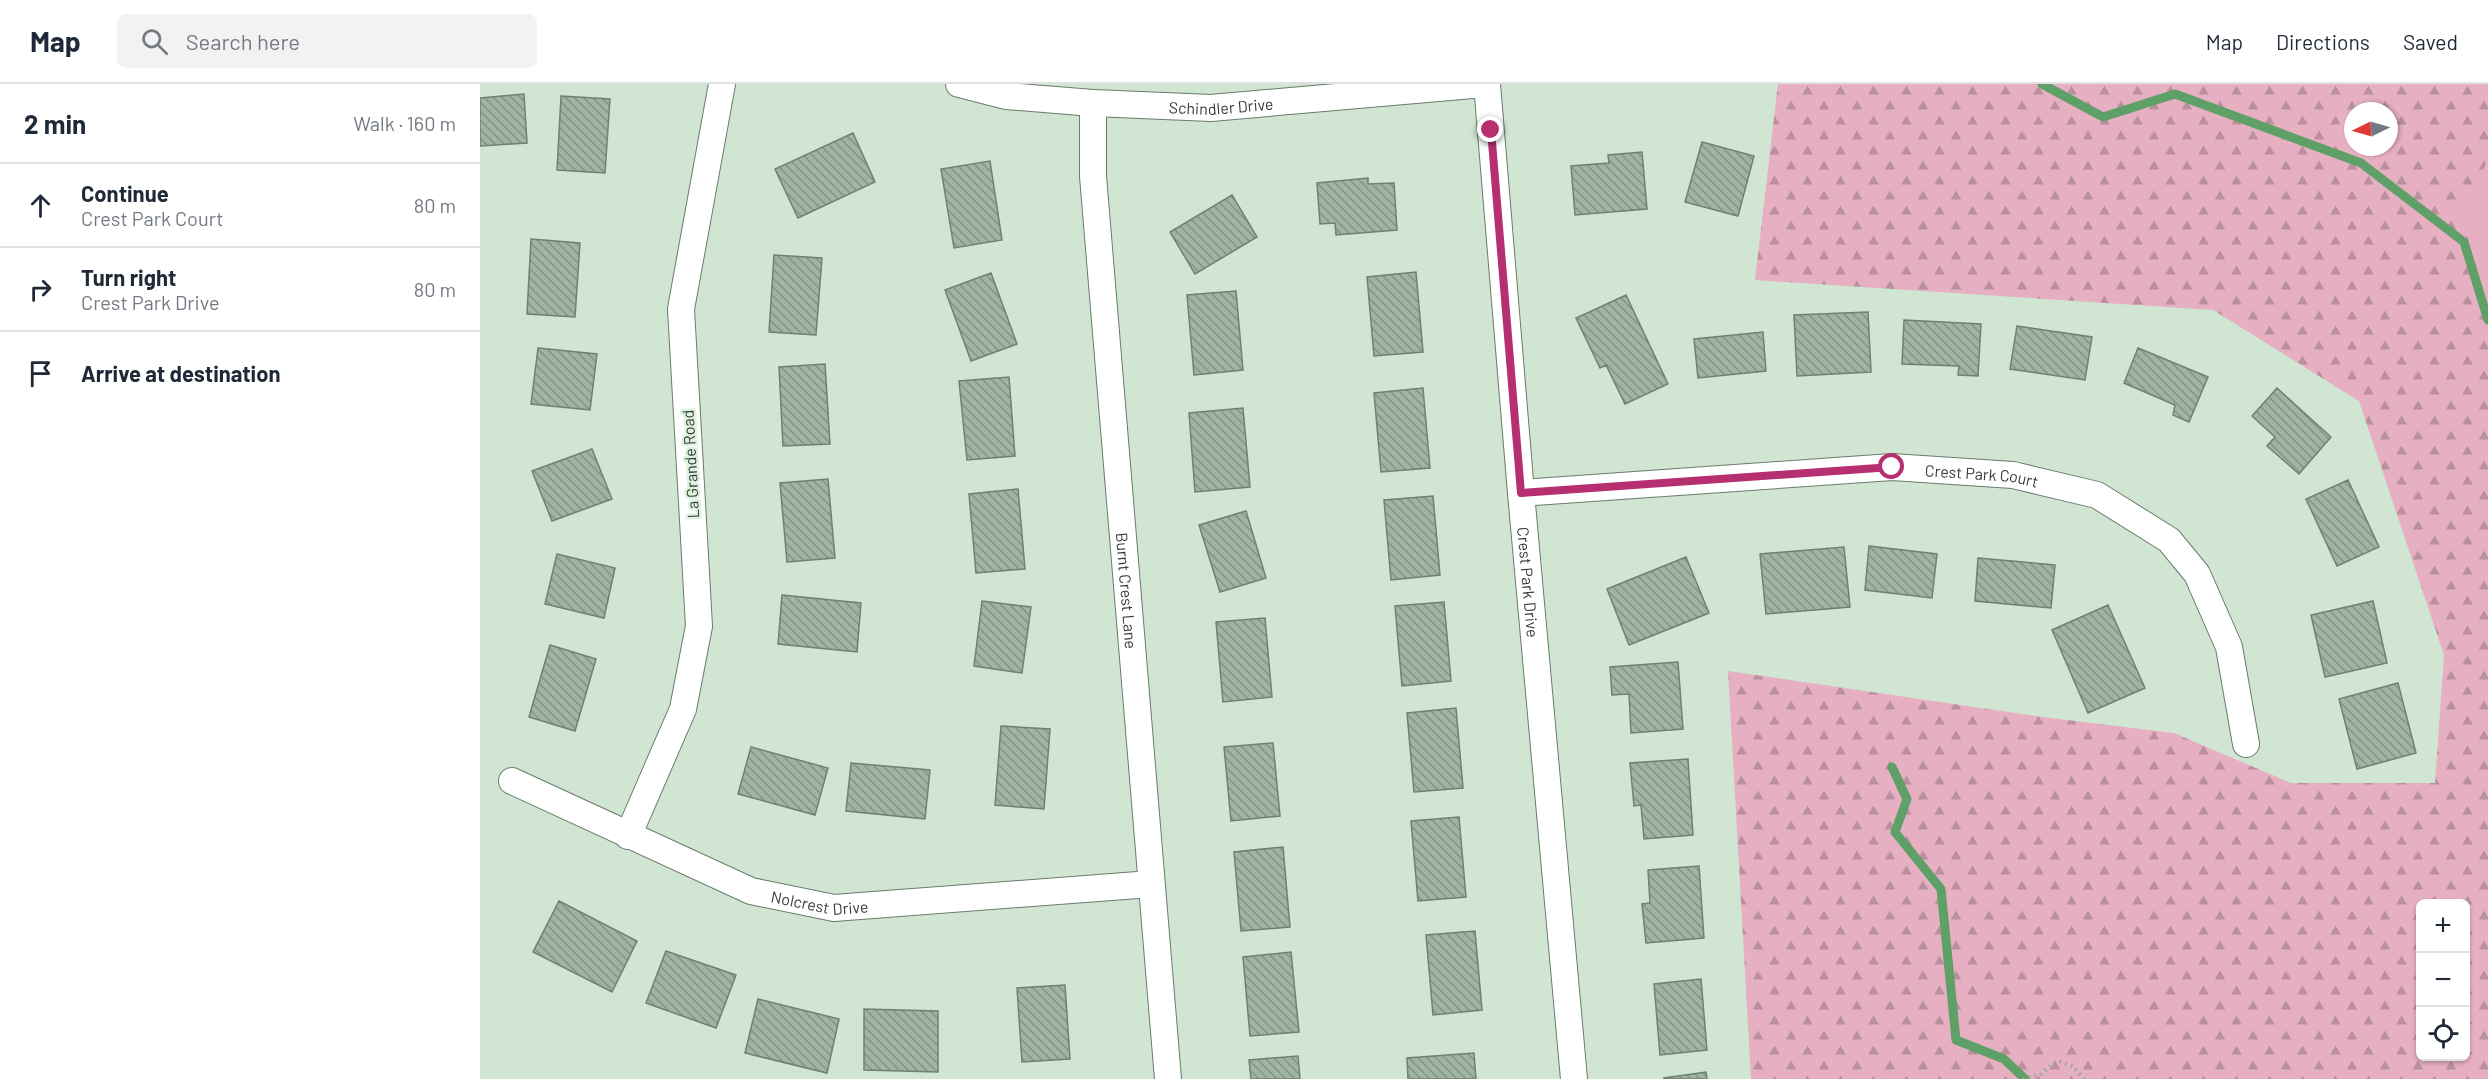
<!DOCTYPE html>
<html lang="en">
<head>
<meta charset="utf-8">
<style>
  :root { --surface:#fff; --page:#f2f2f3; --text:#1f2937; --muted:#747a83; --line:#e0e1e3 }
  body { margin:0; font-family:Barlow,sans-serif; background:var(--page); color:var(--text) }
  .controls { position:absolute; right:18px; bottom:18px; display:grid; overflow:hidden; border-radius:9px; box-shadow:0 2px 4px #0004 }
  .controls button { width:54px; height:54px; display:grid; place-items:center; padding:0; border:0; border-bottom:2px solid var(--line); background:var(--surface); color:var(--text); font:30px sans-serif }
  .compass { position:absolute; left:1864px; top:18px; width:54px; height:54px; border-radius:50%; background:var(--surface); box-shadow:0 2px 4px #0004; rotate:265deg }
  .stop { position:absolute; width:18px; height:18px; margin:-14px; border:4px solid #b62f70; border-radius:50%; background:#fff }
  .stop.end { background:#b62f70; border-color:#fff; box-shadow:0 2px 6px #0008 }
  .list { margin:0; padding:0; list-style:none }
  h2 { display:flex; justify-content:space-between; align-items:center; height:78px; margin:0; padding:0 24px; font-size:26px }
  h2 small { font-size:20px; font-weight:400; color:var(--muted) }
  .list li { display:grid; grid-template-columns:39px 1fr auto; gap:18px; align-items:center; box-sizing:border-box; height:84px; padding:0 24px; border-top:2px solid var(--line) }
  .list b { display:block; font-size:22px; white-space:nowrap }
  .list p { margin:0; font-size:20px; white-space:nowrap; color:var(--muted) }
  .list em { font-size:20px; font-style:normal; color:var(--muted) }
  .icon { flex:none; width:33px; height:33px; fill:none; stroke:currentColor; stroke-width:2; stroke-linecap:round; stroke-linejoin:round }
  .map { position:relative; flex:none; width:2008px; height:995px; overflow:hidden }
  header { display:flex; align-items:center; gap:36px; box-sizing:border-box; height:84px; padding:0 30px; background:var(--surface); border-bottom:2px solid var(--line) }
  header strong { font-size:28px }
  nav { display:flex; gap:33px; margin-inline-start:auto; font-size:21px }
  .search { width:420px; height:54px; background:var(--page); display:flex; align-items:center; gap:15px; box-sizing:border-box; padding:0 21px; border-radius:9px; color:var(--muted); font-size:22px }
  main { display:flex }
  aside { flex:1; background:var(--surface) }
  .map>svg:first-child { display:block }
  .forest { fill:url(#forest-firs); fill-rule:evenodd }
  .green { fill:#e6afc2 }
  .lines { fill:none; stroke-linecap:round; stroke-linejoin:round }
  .stream { stroke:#5fa068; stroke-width:9 }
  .building { fill:url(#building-back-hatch); stroke:#6f8170; stroke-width:1.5 }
  .minor-casing { stroke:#6a7c6b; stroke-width:28 }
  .path { stroke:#94a495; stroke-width:4; stroke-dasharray:1.5 4.5; stroke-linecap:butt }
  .minor { stroke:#fff; stroke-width:26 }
  .route { stroke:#b62f70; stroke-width:8 }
  .labels { text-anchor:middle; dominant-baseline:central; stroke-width:5; stroke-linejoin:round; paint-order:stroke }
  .street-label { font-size:16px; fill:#353d36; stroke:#ddf2df }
</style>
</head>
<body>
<header>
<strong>Map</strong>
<div class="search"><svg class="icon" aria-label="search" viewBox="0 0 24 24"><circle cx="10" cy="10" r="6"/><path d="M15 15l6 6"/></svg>Search here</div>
<nav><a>Map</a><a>Directions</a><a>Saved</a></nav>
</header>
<main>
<aside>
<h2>2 min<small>Walk · 160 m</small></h2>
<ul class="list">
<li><svg class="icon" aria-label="ahead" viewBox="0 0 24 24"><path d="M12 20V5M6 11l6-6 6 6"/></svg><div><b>Continue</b><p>Crest Park Court</p></div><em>80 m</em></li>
<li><svg class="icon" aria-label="right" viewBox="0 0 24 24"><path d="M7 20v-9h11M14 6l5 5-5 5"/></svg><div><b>Turn right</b><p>Crest Park Drive</p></div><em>80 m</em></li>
<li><svg class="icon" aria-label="arrive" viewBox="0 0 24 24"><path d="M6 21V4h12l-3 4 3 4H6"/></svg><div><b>Arrive at destination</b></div></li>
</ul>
</aside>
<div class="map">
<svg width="2008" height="995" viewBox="0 0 2008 995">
  <defs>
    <pattern id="forest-firs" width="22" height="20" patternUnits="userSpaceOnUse" patternTransform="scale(1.5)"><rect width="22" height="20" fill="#e6afc2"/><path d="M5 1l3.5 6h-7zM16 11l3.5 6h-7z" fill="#bb909e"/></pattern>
    <pattern id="building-back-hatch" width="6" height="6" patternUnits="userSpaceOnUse" patternTransform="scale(1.5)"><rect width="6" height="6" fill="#a0b4a2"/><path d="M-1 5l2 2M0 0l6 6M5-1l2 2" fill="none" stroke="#839485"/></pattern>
  </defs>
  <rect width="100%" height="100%" fill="#d0e5d2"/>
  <path class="forest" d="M1298 0H2008V995H1271L1248 587 1562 633 1694 649 1811 699H1955L1964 571 1879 317 1733 226 1275 196ZM1873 27H1909V63H1873ZM1940 820H1986V972H1940Z"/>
  <path class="green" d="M2008 77V256L1982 124Z"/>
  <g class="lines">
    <path class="stream" d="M1562 0 1623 33 1695 10 1881 79 1984 158 2008 236
      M1412 683 1427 715 1415 748 1461 805 1476 956 1524 975 1545 995"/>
  </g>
  <path class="building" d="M44 10 47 59 0 62V14Z
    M81 12 130 15 125 89 77 86Z
    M373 49 395 98 318 134 295 85Z
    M1222 58 1274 72 1258 132 1205 118Z
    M1162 68 1167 125 1095 131 1091 82 1129 79 1128 71Z
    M510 77 522 156 474 164 461 85Z
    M888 94V100L914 99 917 146 856 151 855 139 840 140 837 99Z
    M752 111 777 153 715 190 690 148Z
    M51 155 100 159 95 233 47 230Z
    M294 171 342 174 336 251 289 248Z
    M936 188 943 268 894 272 887 193Z
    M511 189 537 260 491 277 465 206Z
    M756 207 763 286 714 291 707 211Z
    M1146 211 1188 300 1145 320 1126 281 1120 284 1096 234Z
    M1388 228 1391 288 1317 292 1314 231Z
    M1424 236 1501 240 1498 292 1478 291 1479 282 1422 280Z
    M1537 242 1612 253 1605 296 1530 285Z
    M1283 248 1286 287 1218 294 1214 255Z
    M58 264 117 270 110 326 51 320Z
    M1658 264 1728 293 1709 338 1693 331 1695 321 1644 299Z
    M345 280 350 360 303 362 299 283Z
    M529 293 535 372 487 376 479 297Z
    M943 304 950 384 901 388 894 309Z
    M1797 304 1851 353 1819 390 1787 362 1795 353 1772 332Z
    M763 324 770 403 715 408 709 329Z
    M112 365 132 415 72 437 52 387Z
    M348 395 355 474 307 478 300 399Z
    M1868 396 1899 463 1857 482 1826 415Z
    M538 405 545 485 496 489 489 410Z
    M953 412 960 491 911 496 904 416Z
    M766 427 786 494 740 508 719 441Z
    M1389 462 1457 470 1452 514 1385 506Z
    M1364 463 1370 523 1286 530 1280 470Z
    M77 470 135 484 124 534 65 520Z
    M1206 473 1229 529 1149 561 1127 505Z
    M1498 474 1575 481 1571 524 1495 517Z
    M302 511 381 519 377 568 298 560Z
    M502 517 551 523 542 589 494 582Z
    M1893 517 1907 579 1845 593 1831 531Z
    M964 518 971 597 922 602 915 522Z
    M1628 521 1665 604 1608 629 1572 546Z
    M785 534 792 613 743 618 736 538Z
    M70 561 116 575 95 647 49 633Z
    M1198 578 1203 645 1151 649 1149 610 1132 611 1130 583Z
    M1918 599 1936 669 1877 685 1859 615Z
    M976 624 983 704 934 708 927 629Z
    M521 642 570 645 564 725 515 721Z
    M793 659 800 732 751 737 744 663Z
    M271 663 348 684 335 731 258 710Z
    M1208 675 1213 751 1164 755 1161 721 1154 722 1150 679Z
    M371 679 450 686 445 735 366 727Z
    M979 733 986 813 938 817 931 737Z
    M803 763 810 843 761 847 754 768Z
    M1219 782 1224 854 1166 859 1162 820 1170 819 1168 786Z
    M79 817 157 857 132 908 53 868Z
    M995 847 1002 926 953 931 946 851Z
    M186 867 256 891 236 944 166 919Z
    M811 868 819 948 770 952 763 873Z
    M1221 895 1227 966 1180 971 1174 900Z
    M585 901 590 975 542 978 537 904Z
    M278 915 359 935 347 989 265 969Z
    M384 925 458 927V988L384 986Z
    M994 969 996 995H928L927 974Z
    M818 972 820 995H771L769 976Z
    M1226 988 1227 995H1184V994Z"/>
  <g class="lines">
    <defs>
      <g id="minor">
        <path id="s1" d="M479 0 526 12 613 19 731 24 1004 0"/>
        <path id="s2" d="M1007 0 1041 409 1094 995"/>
        <path id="s3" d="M613 19V92L688 995"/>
        <path id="s4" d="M1041 409 1412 383 1533 391 1617 411 1689 456 1717 490 1749 563 1766 660"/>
        <path id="s5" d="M32 697 271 807 354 824 671 800"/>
        <path d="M148 752 203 625 219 542 201 225 242 0"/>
      </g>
    </defs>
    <use href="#minor" class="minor-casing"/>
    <path class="path" d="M1543 995 1560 991 1574 979 1579 977 1594 983 1604 995"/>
    <use href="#minor" class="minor"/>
  </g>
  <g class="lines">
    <path class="route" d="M1011 46 1041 409 1412 383"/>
  </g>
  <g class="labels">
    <g class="street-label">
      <text stroke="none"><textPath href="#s1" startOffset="264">Schindler Drive</textPath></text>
      <text transform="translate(210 380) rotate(-93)">La Grande Road</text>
      <text stroke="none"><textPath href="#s4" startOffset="462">Crest Park Court</textPath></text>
      <text stroke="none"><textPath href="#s2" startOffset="500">Crest Park Drive</textPath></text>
      <text stroke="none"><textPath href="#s3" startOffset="489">Burnt Crest Lane</textPath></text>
      <text stroke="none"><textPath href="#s5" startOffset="333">Nolcrest Drive</textPath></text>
    </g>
  </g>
</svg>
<div class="controls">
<button>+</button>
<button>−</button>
<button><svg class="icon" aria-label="locate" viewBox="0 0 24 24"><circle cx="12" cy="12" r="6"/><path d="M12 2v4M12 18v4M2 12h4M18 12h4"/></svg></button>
</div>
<svg class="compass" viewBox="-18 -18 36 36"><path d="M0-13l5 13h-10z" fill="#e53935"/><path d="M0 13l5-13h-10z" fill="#747a83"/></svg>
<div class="stop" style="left:1412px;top:383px"></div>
<div class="stop end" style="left:1011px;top:46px"></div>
</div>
</main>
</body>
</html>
